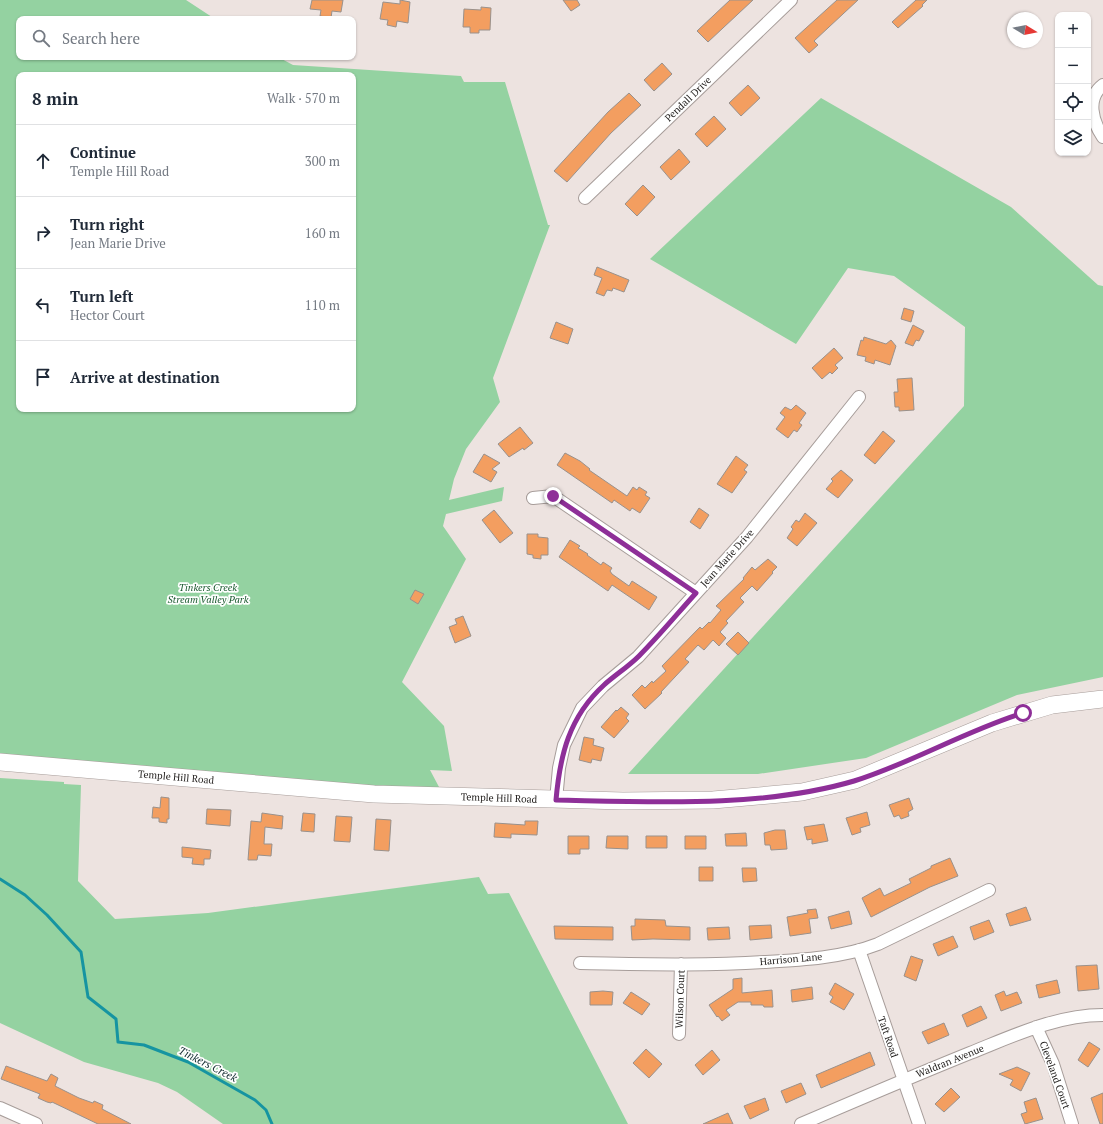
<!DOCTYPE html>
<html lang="en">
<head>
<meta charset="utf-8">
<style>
  :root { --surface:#fff; --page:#f6f6f7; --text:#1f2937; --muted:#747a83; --line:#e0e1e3 }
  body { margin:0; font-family:"PT Serif",serif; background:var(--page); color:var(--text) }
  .controls { position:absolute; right:12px; top:12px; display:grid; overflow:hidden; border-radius:8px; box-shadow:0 1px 3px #0004 }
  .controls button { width:36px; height:36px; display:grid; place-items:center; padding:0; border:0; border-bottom:1px solid var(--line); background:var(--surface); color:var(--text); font:20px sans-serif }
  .compass { position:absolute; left:1007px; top:12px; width:36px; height:36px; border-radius:50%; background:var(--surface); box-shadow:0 1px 3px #0004; rotate:100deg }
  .stop { position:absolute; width:12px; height:12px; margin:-9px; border:3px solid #8e2f98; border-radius:50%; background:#fff }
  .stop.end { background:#8e2f98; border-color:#fff; box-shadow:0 1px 4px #0008 }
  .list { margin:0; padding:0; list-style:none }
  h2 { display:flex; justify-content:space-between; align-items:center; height:52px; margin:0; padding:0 16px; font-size:17px }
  h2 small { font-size:13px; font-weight:400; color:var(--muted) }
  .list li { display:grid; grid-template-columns:26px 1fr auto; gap:12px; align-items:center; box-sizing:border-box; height:72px; padding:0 16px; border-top:1px solid var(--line) }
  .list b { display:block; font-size:15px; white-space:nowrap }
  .list p { margin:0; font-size:13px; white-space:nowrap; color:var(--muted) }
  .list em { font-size:13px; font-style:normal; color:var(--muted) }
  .icon { flex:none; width:22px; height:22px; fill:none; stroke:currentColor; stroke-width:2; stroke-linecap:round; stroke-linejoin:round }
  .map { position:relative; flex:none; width:1103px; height:1124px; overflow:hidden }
  .search { position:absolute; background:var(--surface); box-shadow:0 1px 3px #0004; left:16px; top:16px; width:340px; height:44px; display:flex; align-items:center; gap:10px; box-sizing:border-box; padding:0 14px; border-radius:8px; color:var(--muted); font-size:15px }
  .panel { position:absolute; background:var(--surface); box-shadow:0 1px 3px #0004; left:16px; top:72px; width:340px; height:340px; border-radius:8px }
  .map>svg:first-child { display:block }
  .green { fill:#94d2a1; fill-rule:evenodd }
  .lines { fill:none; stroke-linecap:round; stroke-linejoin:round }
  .stream { stroke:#1694a1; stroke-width:3 }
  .building { fill:#f39e60; stroke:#99918c }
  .minor-casing { stroke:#a79d9a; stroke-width:14 }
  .secondary-casing { stroke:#a79d9a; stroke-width:18 }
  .minor { stroke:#fff; stroke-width:12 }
  .secondary { stroke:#fff; stroke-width:17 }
  .route { stroke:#8e2f98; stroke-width:5 }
  .labels { text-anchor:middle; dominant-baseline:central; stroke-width:3.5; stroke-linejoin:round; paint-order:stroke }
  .street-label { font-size:10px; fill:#211e1c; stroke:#fff }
  .park-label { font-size:10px; font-style:italic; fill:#1b5a2f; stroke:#fff }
  .water-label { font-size:11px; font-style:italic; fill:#183135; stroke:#fff }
</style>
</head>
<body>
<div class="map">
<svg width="1103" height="1124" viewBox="0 0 1103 1124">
  <rect width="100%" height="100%" fill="#ede3e0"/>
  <path class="green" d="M0 0H186L215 19H19V57H278L293 65 461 76 464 82H505L548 225H550L493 378 500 402 466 449 454 479 449 500 504 487 502 501 446 514 443 526 466 559 402 682 444 726 452 771 430 770 439 787 387 789 0 760ZM19 75H353V409H19Z
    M821 98 1011 207 1098 285 1103 286V677L1017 695 866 758 758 774H628L964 406 965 327 894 276 848 268 796 344 650 259Z
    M0 778 64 782V784L81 785 78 881 115 919 208 913 479 877 488 894 509 893 628 1124H223L177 1092 158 1083 84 1062 0 1023Z"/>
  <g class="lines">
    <path class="stream" d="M0 879 25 895 47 915 81 952 88 997 116 1019 118 1042 144 1045 188 1062 255 1100 266 1110 272 1124"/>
  </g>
  <path class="building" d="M312 0H343L341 12 332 11 331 18 320 16 321 10 310 9Z
    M400 0 410 2 408 23 397 21 396 27 387 25 388 20 380 19 383 2 400 4Z
    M563 0H577L580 5 571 11Z
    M730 0H753L708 42 697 31Z
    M837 0H858L814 41 818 45 809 53 795 38Z
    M916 0H927L922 5 923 6 898 28 892 22Z
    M481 7 491 8 490 30H479V33H470V27H463L464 9 481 10Z
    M662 63 672 74 654 91 644 80Z
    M748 85 760 98 741 116 729 103Z
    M629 93 641 105 611 133 567 182 554 171 608 112Z
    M714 116 726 129 707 147 695 134Z
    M679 149 690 162 671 180 660 167Z
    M643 185 655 197 637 216 625 204Z
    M597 267 629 280 624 292 613 288 612 291 607 290 604 296 596 293 602 278 594 275Z
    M904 308 914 311 911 322 901 319Z
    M556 322 573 329 568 344 550 338Z
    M913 325 924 331 919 341 916 340 913 346 905 343Z
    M864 337 886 344 891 340 896 346 890 365 875 360 874 364 865 361 866 357 857 355 861 340 863 341Z
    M834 348 843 358 835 365 838 368 832 374 830 372 822 379 812 368Z
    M912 378 914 410 899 411V407H895L894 392H898L897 379Z
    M796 405 806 413 799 423 802 425 797 432 794 430 788 438 776 429 785 417 780 413 785 407 791 410Z
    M520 427 533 443 524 450 523 448 509 457 498 444Z
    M883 431 895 441 875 464 864 455Z
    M565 453 580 461 590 469 589 470 627 496 633 487 637 490 639 487 647 492 645 495 650 498 640 513 632 508 630 511 614 500 612 503 557 465Z
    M484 454 500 463 492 469 497 472 491 482 473 472Z
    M736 456 748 465 744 470 747 472 732 493 717 484Z
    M841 470 853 480 838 498 826 489 833 481 831 479Z
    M699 508 709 515 700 529 690 522Z
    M494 510 513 533 500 543 482 520Z
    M805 513 817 523 797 546 787 538 793 529 791 527 796 520 799 522Z
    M527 534H538V537L548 538V555H541V559L533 558V555L527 554Z
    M570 540 580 546 578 548 588 554 587 555 601 565 603 562 612 568 610 571 612 574 629 586 632 581 657 597 649 610 612 585 608 591 559 557Z
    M768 559 777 567 772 572 773 573 757 591 752 586 740 598 744 602 726 621 728 623 720 632 726 638 719 646 713 640 704 650 698 645 685 659 689 662 661 692 662 693 645 709 632 695 642 685 645 688 652 681 653 683 666 671 662 666 700 627 702 629 709 622 710 623 721 610 716 606 744 579 743 578 752 567 755 570Z
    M415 590 424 594 418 604 410 599Z
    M463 616 471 636 455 643 449 627 457 624 455 619Z
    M738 632 749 643 738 655 726 644Z
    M621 707 629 714 626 718 629 721 614 738 601 727 616 710 617 711Z
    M584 737 594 739 593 745 604 748 601 761 592 759 591 763 579 760Z
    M161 797 169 798V819H167V823L159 822V818H152L153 807 160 808Z
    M909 798 913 809 908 812 909 816 901 819 899 815 894 817 889 805Z
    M207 809 231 810 230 826 206 824Z
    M867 812 870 825 860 828 861 832 852 835 846 818Z
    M262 813 283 816 282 829 265 827 264 844H272L271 856 258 855 257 860H248L251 821 261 822Z
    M303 813 315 814 314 832 301 831Z
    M336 816 352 817 350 842 334 841Z
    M376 819 391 820 389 851 374 850Z
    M525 821H538L537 835 511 834V838L494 837 495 823 525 825Z
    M824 824 828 841 812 844V839L807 840 804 827Z
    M775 830H785L787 849 771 850 770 845H765L764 833Z
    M746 833 747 846H726L725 834Z
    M568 836H589V849H580V854H568Z
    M607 836H628V849L606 848Z
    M646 836H667V848H646Z
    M685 836H706V849H685Z
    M182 847 211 850 210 859H204V865L192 864 193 858 182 857Z
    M950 858 958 876 930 887 871 917 862 898 880 888 884 896 911 883 909 879 931 868V866Z
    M699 867H713V881H699Z
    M742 868H756L757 881 743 882Z
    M1026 907 1031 920 1010 926 1006 914Z
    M816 909 818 918 809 919 811 933 790 936 787 917 808 913 807 910Z
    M849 911 852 924 831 929 828 917Z
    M635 919 665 920 666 926 690 927V940L653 939 632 940 631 926H635Z
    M989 920 994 932 974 940 970 927Z
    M771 925 772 938 750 940 749 926Z
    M554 926 613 927V940L555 939Z
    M729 927 730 939 708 940 707 928Z
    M953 936 958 947 938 956 933 944Z
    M911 956 923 960 916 981 904 976Z
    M1097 965 1099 989 1078 991 1076 966Z
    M742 978V993L772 990 773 1007H764L763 1005H751V1002H738L726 1010 730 1015 722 1021 718 1016 717 1017 709 1005 733 989V979Z
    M1057 980 1060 993 1039 998 1036 985Z
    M835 983 854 994 844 1010 830 1002 833 997 829 994Z
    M812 987 813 999 792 1002 791 990Z
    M603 991 613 992 612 1005H590V992Z
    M1004 991 1006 996 1017 992 1022 1003 1001 1011 995 995Z
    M631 992 650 1004 642 1015 623 1003Z
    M981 1006 987 1018 967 1027 962 1015Z
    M944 1023 949 1035 928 1044 922 1032Z
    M1089 1042 1100 1049 1088 1067 1078 1060Z
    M646 1049 662 1064 649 1078 633 1063Z
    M712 1050 720 1060 703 1075 695 1065Z
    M870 1052 875 1065 821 1088 816 1075Z
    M6 1066 47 1081 51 1074 58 1078 55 1086 79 1098 93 1103 94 1101 103 1105 102 1109 131 1124H98L52 1102 51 1103 47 1102 38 1098 40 1094 1 1079Z
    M1017 1067 1030 1073 1021 1091 1010 1085 1013 1080 999 1074Z
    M801 1083 806 1094 786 1103 781 1091Z
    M951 1088 960 1097 944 1112 935 1104Z
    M1103 1093V1124H1100L1091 1098Z
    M765 1098 769 1110 750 1119 744 1106Z
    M1036 1098 1043 1119 1025 1124 1021 1114 1027 1112 1024 1102Z
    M728 1113 733 1124H703Z"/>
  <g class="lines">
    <defs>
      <path id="minor" d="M1103 85C1086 98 1092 121 1103 137
        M585 198 791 0
        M533 498 553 496 696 593
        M556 800 559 768 564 745 582 708 603 686 638 657 747 537 859 397
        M859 950 919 1124
        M580 963C641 964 702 966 764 962 801 960 842 958 878 944L989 890
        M1036 1027 1053 1064 1072 1124
        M679 1034 681 964
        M0 1108 36 1124
        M801 1124C857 1100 913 1076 970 1053 1013 1036 1056 1015 1103 1015"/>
      <path id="secondary" d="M0 762 374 794 623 801 713 800 802 792 855 780 992 723 1052 705 1103 699"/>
    </defs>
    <use href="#minor" class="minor-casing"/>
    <use href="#secondary" class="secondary-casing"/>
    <use href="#minor" class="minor"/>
    <use href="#secondary" class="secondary"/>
  </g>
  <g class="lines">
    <path class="route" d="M553 496 696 593C677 614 659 636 639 656 628 667 615 675 604 685 569 717 560 755 556 800 651 802 763 808 854 781 912 763 965 731 1023 713"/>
  </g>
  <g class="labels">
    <g class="street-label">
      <text transform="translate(688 99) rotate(-44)">Pendall Drive</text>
      <text transform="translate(727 558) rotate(-48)">Jean Marie Drive</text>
      <text transform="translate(176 777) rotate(5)">Temple Hill Road</text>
      <text transform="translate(499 798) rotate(2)">Temple Hill Road</text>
      <text transform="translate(791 959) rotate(-5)">Harrison Lane</text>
      <text transform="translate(680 999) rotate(-88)">Wilson Court</text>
      <text transform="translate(888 1037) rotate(71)">Taft Road</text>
      <text transform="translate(950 1061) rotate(-22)">Waldran Avenue</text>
      <text transform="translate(1055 1075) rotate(70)">Cleveland Court</text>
    </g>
    <g class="park-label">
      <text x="208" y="587">Tinkers Creek<tspan x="208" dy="12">Stream Valley Park</tspan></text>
    </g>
    <g class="water-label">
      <text transform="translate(208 1064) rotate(27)">Tinkers Creek</text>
    </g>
  </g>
</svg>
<div class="controls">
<button>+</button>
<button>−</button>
<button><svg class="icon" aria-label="locate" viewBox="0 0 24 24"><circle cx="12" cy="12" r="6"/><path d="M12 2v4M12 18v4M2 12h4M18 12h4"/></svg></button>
<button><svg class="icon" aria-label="layers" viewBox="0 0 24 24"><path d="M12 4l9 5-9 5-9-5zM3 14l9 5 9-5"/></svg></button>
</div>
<svg class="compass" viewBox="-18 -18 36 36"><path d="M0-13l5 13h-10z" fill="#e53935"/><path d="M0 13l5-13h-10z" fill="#747a83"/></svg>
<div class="stop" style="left:1023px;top:713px"></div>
<div class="stop end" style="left:553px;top:496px"></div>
<div class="search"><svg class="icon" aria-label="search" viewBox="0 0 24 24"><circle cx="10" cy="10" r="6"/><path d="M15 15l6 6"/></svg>Search here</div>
<section class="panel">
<h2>8 min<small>Walk · 570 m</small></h2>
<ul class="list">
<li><svg class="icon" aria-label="ahead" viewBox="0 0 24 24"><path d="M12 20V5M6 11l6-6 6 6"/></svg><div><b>Continue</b><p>Temple Hill Road</p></div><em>300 m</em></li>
<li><svg class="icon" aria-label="right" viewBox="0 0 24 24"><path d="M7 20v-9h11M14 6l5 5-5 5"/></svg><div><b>Turn right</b><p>Jean Marie Drive</p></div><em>160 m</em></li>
<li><svg class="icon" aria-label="left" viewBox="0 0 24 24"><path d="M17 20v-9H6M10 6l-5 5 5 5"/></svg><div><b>Turn left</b><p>Hector Court</p></div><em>110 m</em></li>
<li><svg class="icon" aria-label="arrive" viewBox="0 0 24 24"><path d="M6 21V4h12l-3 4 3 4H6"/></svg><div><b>Arrive at destination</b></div></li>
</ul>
</section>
</div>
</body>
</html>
